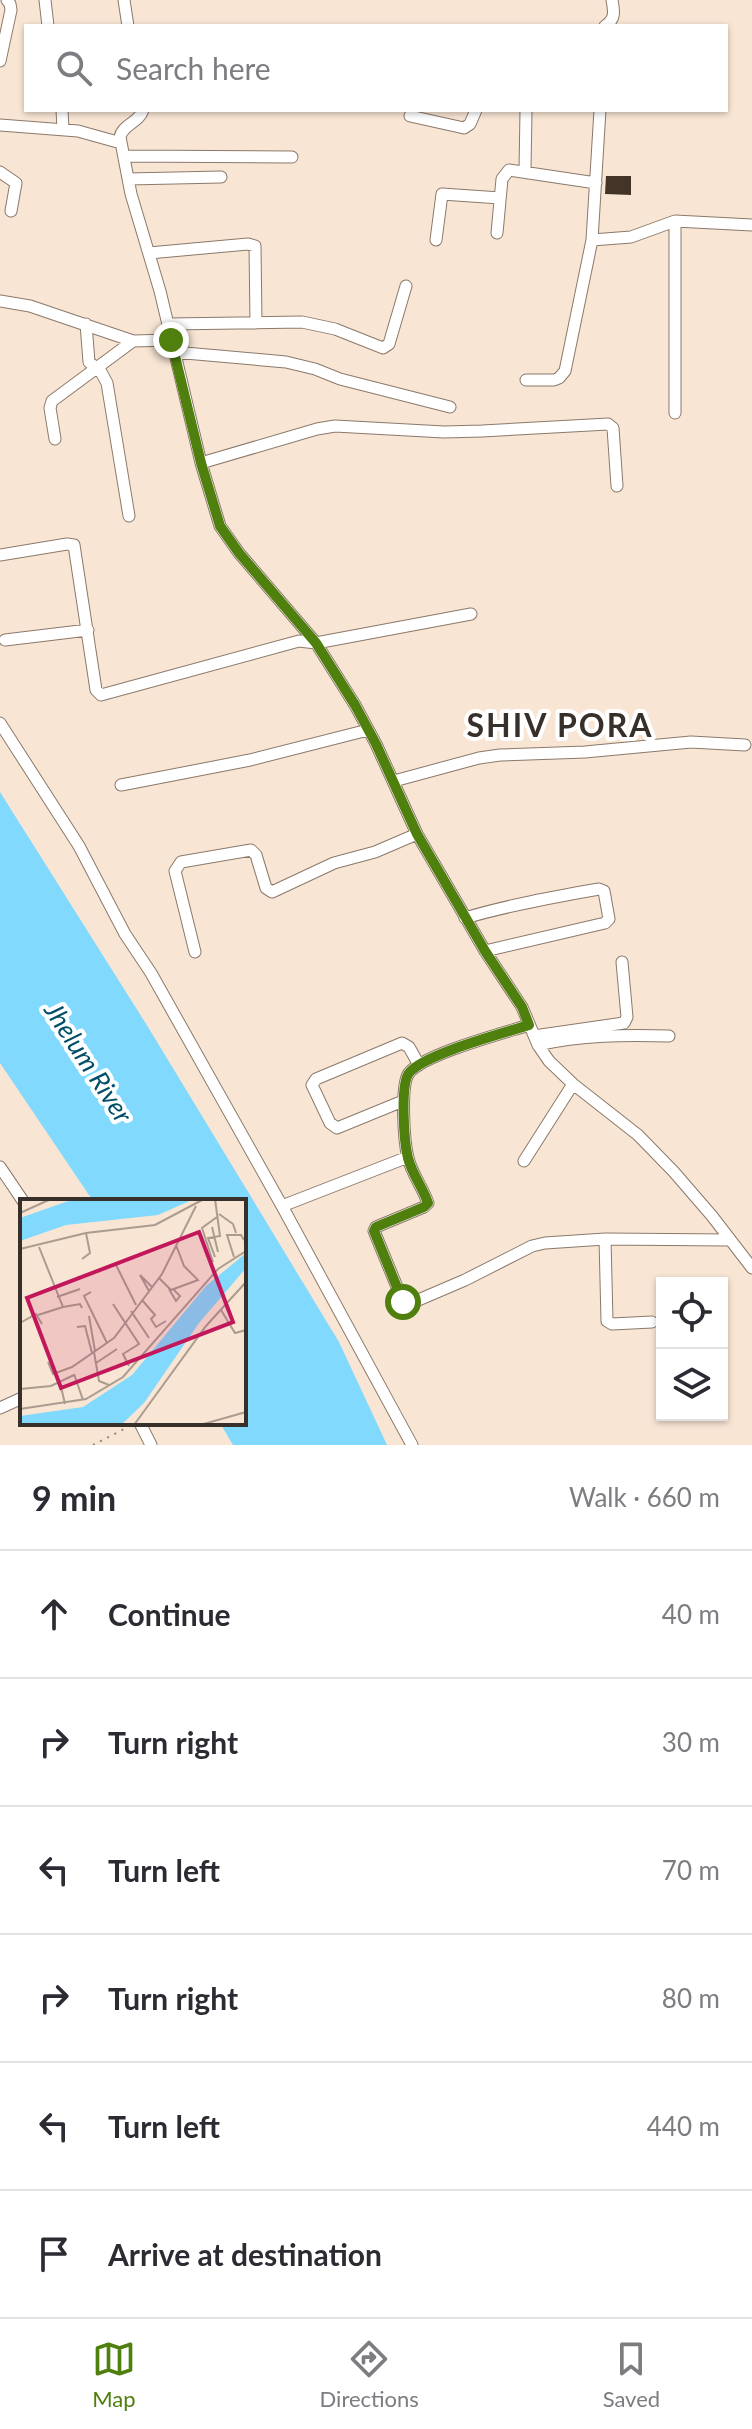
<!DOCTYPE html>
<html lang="en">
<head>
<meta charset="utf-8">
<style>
  :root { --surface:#fff; --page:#f2f2f3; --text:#2b2b33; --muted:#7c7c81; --line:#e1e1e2; --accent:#4f7f0c }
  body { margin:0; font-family:Lato,sans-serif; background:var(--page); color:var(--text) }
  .controls { position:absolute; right:24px; bottom:24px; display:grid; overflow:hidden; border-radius:0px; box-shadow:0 2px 6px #0004 }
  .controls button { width:72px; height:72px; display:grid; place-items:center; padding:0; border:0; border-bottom:2px solid var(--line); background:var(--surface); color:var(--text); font:40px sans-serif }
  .stop { position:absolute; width:24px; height:24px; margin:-18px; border:6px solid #4f7f0c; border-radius:50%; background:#fff }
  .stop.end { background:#4f7f0c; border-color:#fff; box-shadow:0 2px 8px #0008 }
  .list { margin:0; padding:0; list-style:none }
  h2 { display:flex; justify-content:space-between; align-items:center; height:104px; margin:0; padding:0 32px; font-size:34px }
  h2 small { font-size:26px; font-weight:400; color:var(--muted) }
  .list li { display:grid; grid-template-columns:52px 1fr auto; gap:24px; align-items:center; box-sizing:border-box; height:128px; padding:0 32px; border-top:2px solid var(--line) }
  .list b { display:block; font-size:30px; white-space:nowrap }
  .list em { font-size:26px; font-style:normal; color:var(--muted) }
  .icon { flex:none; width:44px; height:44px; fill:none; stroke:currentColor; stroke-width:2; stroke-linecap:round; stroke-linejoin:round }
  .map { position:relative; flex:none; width:752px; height:1445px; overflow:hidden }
  .search { position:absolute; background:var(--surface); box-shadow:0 2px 6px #0004; left:24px; right:24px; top:24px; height:88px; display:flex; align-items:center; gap:20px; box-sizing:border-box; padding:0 28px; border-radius:0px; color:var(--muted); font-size:30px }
  .sheet { height:872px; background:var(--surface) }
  nav { display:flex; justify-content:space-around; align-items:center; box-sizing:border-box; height:112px; border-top:2px solid var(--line); background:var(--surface); font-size:22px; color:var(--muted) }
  nav a { display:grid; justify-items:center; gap:4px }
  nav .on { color:var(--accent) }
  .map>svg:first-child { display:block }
  .water { fill:#81d9fe }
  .building { fill:#443427 }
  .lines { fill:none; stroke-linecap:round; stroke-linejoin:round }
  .street-casing { stroke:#8b796a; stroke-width:13 }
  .path { stroke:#94867b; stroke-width:2; stroke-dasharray:2 6; stroke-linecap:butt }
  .street { stroke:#fff; stroke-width:11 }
  .route { stroke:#4f7f0c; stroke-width:10 }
  .labels { text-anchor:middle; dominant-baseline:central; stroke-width:8; stroke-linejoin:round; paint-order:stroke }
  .water-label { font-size:26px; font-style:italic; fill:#004e67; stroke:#fff }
  .district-label { font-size:32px; font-weight:bold; letter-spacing:2px; fill:#372f29; stroke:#fff }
  .inset-road { fill:none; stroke:#ab9c90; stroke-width:2 }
  .view { fill:#c2185b; fill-opacity:0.15; stroke:#c2185b; stroke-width:4 }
  .inset-edge { fill:none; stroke:#372f29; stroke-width:4 }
</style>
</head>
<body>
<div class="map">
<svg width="752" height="1445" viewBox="0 0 752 1445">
  <rect width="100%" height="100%" fill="#f8e5d4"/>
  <path class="water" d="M0 792 148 1027 339 1342 387 1445H233L220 1423H244V1201H93L0 1063Z"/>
  <path class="building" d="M606 176H631V195L605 194Z"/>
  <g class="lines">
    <defs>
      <path id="street" d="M45 0 48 26
        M124 0 128 26
        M605 26C616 19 614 11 612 0
        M0 61 11 10 10 4 7 0
        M62 110 63 129
        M143 110C139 123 123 124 120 137L131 194 160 291 201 463 220 526 239 553 316 643 355 705 376 744 417 834 485 951 522 1007 538 1045 549 1061 573 1084 638 1135 674 1172 712 1216 752 1268
        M410 116 464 128 470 124 476 110
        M0 125 78 131 121 143
        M125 156 292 157
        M525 171 526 110
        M0 172 16 183 11 211
        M128 179 221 177
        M675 221V413
        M497 233 502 179 509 170 596 183
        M436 240 442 194 500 198
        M592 240 631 237 675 221 752 225
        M149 253 248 244 255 246 256 323
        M0 301 30 306 133 341 171 340
        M86 324 89 362 101 372 107 383 129 516
        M169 324 302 322 335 329 383 348 389 344 406 286
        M174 352 286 362 315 369 340 379 450 407
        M526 380H554L559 378 565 371 592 240 600 110
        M55 439 50 408 52 401 133 341
        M201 463 317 429 335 426 444 432 482 431 608 424 613 428 617 486
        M0 555 67 544 74 545 96 690 101 695 299 641 316 643 471 614
        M5 640 88 630
        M0 723 79 846 125 934 151 973 282 1206 412 1445
        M394 781 479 758 500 755 585 752 691 742 745 745
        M121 785 250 760 368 730
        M465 918C509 905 553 897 599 889L604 891 609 919 605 923 485 951
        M195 952 175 871 181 862 251 850 256 855 266 888 272 892 334 863 375 852 417 834
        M529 1025C504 1033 424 1054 409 1073 400 1085 404 1142 408 1158 412 1174 423 1188 428 1203L424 1207 376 1227 374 1231 404 1304H409L465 1280 532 1246 545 1243 605 1239 729 1240
        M534 1036 624 1023 627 1017 622 962
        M538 1045C582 1035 624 1035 669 1036
        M403 1101 337 1128 330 1123 312 1085 316 1079 402 1043 409 1047 419 1065
        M524 1161 573 1084
        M0 1167 23 1201
        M282 1206 408 1157
        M605 1239 607 1321 612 1324 652 1322
        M0 1408 22 1398
        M140 1423 151 1445"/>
    </defs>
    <use href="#street" class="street-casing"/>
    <path class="path" d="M93 1445 128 1427"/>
    <use href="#street" class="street"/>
  </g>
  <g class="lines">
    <path class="route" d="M171 340 201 463 220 526 239 553 316 643 355 705 376 744 417 834 485 951 522 1007 529 1025C504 1033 424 1054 409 1073 400 1085 404 1142 408 1158 412 1174 423 1188 428 1203L424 1207 376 1227 374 1231 403 1302"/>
  </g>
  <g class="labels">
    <g class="water-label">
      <text transform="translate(89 1062) rotate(57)">Jhelum River</text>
    </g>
    <g class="district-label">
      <text x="560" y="724">SHIV PORA</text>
    </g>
  </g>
  <g transform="translate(20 1199)">
    <rect width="226" height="226" fill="#f8e5d4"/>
    <path d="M54 0H174L138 16 46 26 0 42V19ZM226 54V69L179 124 124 204 101 226H0V217L63 208 112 176 186 87Z" fill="#81d9fe"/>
    <path class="inset-road" d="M195 0 200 37 188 39 195 58M0 14 31 0M199 15 213 25 216 34M192 28 198 53M19 48 43 108M0 50 66 34 135 26 184 0M214 58 207 36H221L224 41M62 60 70 54 66 34M193 63 182 29 197 18M96 66 116 106M139 79 151 91 178 81 164 67 156 46M149 90 156 102 160 97 154 91M129 92 120 76 132 88M71 93 64 97 87 144M37 98 60 90M122 101 135 116 131 120 136 128 146 122M93 105 119 145 103 155 109 167M201 111 215 134 226 131M111 112 129 139M18 116 43 108 60 105 62 109M69 117 75 152M0 124 16 115 22 125M57 128 65 127 72 154M74 153 79 182 89 186M28 163 33 175 52 168 94 139 142 75 176 7M76 164 97 150M54 175 63 201M0 190 31 187 54 176M45 205 41 188 56 184M0 210 66 200 103 178 198 70 226 52M114 226 186 127 226 83M180 226 226 213"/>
    <path class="view" d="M179 33 213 123 41 189 7 99Z"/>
    <rect width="226" height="226" class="inset-edge"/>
  </g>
</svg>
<div class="controls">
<button><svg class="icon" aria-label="locate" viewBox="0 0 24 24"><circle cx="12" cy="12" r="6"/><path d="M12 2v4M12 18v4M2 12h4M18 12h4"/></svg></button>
<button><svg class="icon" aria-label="layers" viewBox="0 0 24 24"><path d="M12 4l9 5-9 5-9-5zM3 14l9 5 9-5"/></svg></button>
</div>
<div class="stop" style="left:403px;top:1302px"></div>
<div class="stop end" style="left:171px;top:340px"></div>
<div class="search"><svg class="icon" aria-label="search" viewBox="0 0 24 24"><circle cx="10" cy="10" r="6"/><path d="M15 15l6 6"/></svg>Search here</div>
</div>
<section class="sheet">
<h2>9 min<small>Walk · 660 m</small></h2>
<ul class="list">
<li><svg class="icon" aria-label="ahead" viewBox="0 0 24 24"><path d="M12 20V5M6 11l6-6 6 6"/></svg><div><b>Continue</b></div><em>40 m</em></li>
<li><svg class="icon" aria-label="right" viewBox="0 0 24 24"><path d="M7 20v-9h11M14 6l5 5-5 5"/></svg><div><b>Turn right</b></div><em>30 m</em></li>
<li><svg class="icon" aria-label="left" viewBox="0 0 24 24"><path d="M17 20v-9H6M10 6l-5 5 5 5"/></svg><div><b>Turn left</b></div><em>70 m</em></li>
<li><svg class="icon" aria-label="right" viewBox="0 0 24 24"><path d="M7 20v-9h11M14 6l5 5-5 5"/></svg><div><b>Turn right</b></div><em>80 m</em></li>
<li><svg class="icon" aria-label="left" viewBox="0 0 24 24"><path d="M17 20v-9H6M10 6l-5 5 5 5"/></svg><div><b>Turn left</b></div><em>440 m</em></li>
<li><svg class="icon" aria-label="arrive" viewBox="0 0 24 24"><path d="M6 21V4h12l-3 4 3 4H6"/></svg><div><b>Arrive at destination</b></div></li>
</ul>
</section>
<nav>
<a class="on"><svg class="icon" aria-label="map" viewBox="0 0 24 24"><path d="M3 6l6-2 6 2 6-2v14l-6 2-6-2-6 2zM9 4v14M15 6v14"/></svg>Map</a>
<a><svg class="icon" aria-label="directions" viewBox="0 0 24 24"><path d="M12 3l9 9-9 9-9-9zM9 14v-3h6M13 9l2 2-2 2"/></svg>Directions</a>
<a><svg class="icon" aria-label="saved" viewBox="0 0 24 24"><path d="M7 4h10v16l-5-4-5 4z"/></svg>Saved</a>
</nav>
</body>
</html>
